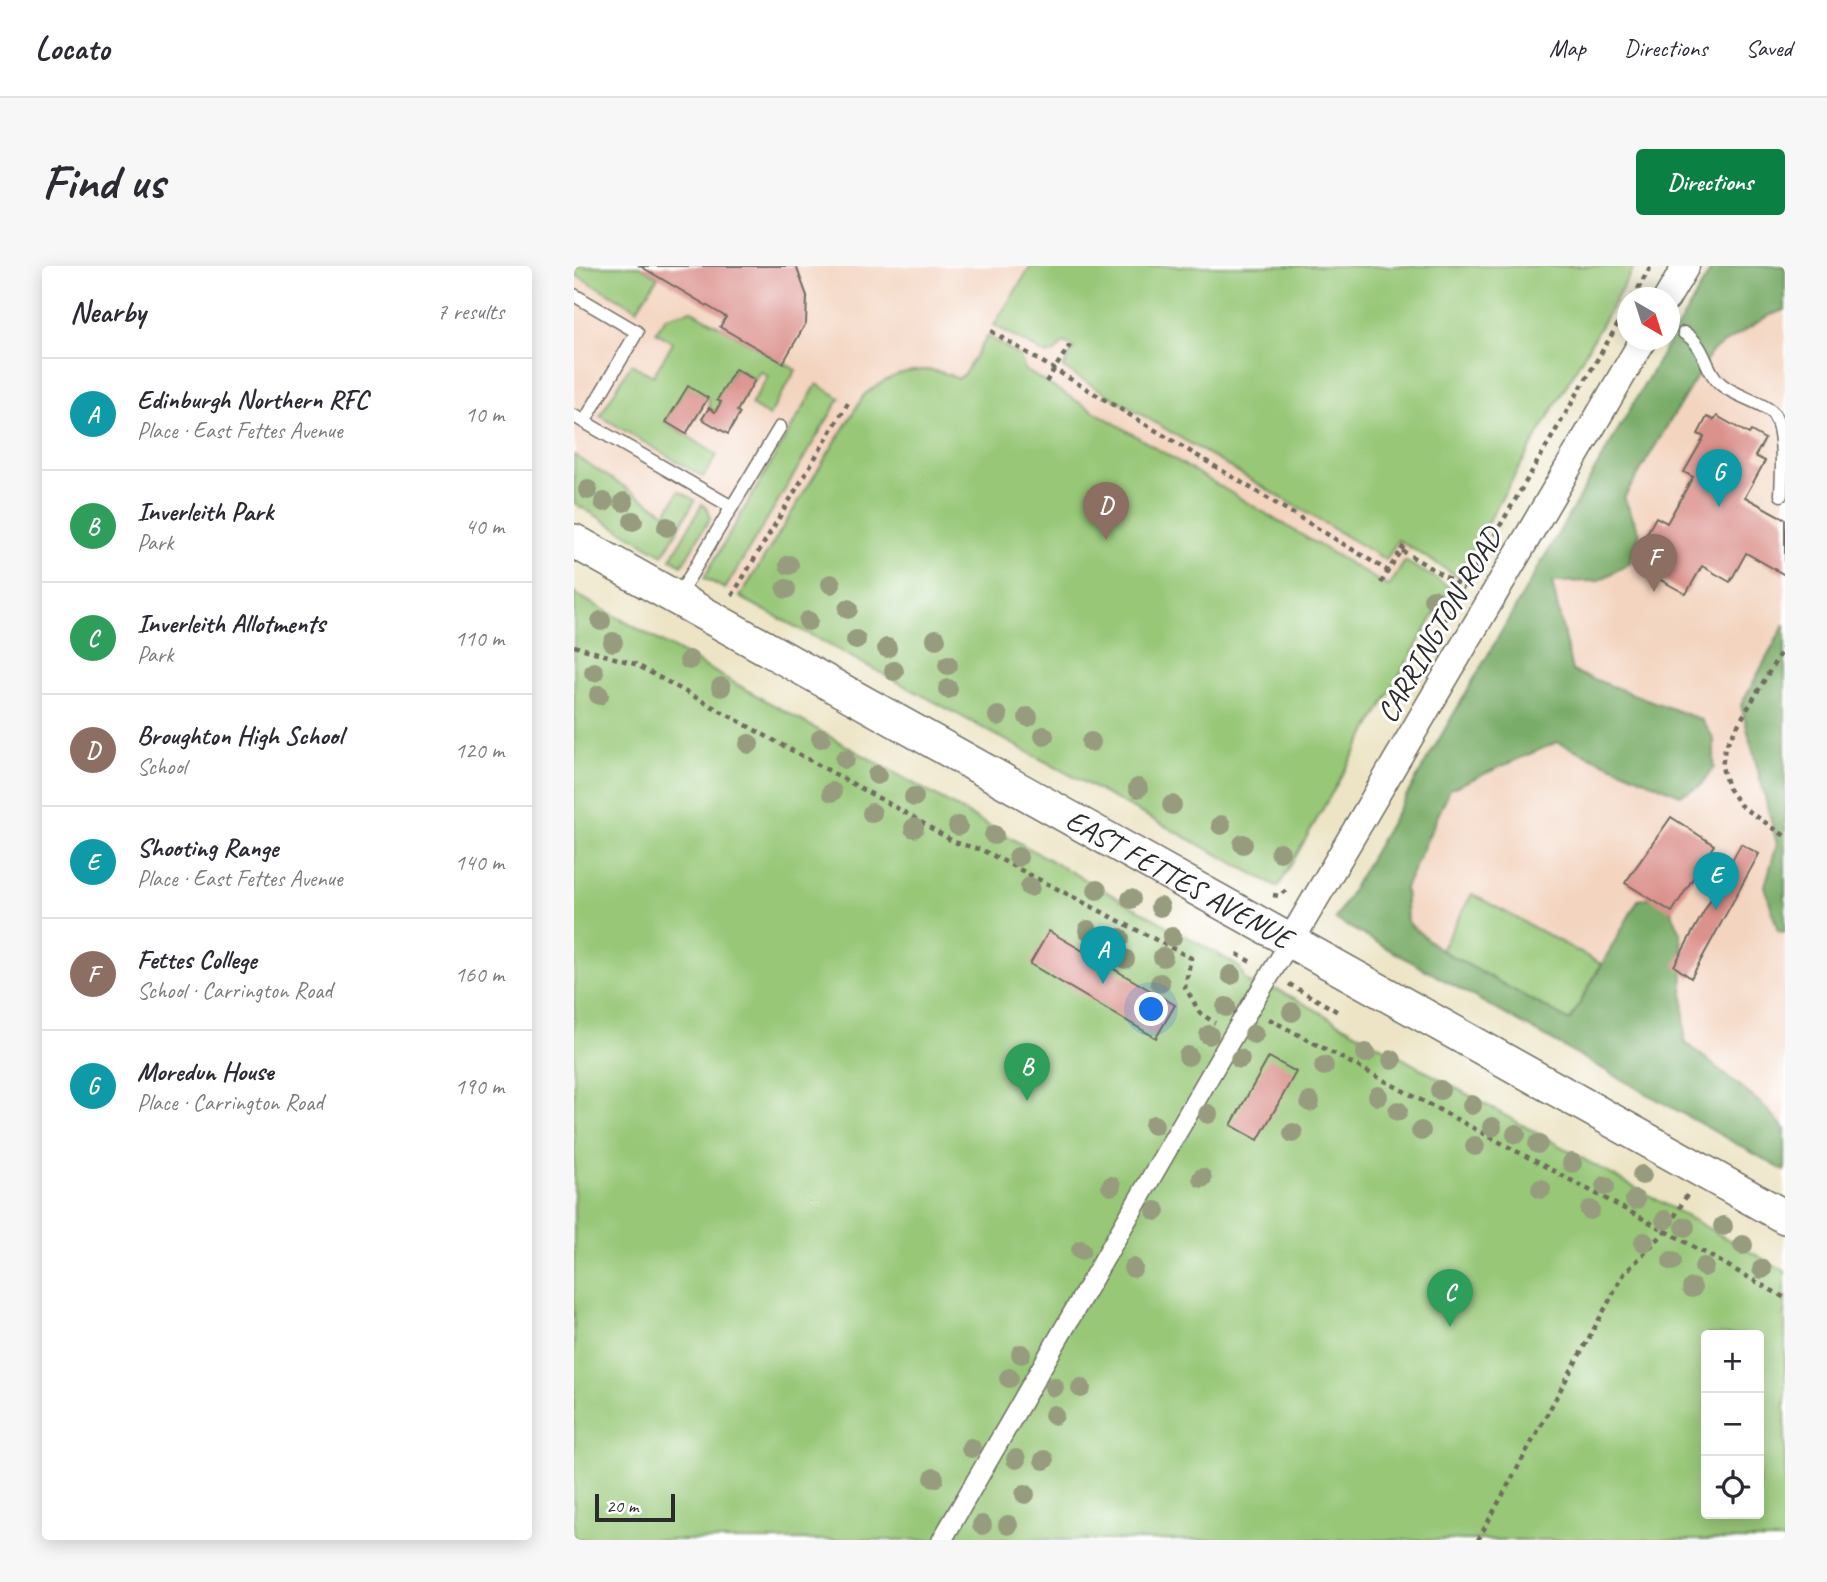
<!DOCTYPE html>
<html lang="en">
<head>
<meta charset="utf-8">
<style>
  :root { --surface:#fff; --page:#f7f7f7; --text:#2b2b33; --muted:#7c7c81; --line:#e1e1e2; --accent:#0b8043 }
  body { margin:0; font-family:Caveat,sans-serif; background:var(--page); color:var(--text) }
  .controls { position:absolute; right:21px; bottom:21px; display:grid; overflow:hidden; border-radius:7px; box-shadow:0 4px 18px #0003 }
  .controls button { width:63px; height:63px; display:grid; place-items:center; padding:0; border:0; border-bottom:2px solid var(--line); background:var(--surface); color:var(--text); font:35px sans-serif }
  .compass { position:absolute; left:1043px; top:21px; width:63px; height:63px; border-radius:50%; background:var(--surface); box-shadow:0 4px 18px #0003; rotate:141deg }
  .scale { position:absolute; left:21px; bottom:18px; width:80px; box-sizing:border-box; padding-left:7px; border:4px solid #2b2b2b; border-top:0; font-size:19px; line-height:24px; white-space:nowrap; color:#2b2b2b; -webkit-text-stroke:5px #fff; paint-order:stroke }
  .you { position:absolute; left:578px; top:744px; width:24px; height:24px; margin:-18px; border:5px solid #fff; border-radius:50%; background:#1a73e8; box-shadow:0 0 0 10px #1a73e833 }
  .badge { display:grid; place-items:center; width:46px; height:46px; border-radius:50%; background:var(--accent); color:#fff; font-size:23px; font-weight:700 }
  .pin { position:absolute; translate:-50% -58px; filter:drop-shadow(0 2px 4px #0008) }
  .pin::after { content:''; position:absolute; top:37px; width:24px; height:21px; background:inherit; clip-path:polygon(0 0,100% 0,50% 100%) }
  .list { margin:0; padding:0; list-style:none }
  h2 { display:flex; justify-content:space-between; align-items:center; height:91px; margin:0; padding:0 28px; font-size:30px }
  h2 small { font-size:23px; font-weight:400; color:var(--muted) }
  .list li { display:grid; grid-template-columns:46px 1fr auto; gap:21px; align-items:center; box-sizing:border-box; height:112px; padding:0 28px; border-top:2px solid var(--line) }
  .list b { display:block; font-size:26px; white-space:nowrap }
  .list p { margin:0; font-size:23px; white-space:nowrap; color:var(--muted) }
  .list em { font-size:23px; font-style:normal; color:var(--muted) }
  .icon { flex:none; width:38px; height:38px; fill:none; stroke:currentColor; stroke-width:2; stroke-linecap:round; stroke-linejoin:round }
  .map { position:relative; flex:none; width:1211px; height:1274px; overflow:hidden; border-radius:7px }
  header { display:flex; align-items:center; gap:42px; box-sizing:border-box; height:98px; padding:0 35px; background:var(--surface); border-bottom:2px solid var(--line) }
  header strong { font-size:33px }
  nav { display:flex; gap:38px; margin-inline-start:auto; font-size:24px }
  .intro { display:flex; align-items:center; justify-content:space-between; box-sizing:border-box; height:168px; padding:0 42px }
  h1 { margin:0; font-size:49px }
  .button { padding:18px 32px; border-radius:7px; background:var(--accent); color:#fff; font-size:24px; font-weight:700 }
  main { display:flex; gap:42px; padding:0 42px }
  aside { flex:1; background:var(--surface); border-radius:7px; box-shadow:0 4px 18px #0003 }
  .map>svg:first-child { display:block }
  .built { fill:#f3d4bf }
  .green { fill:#97c777; stroke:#617951; stroke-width:2; fill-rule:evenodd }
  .forest { fill:#79ac68; stroke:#526c4a; stroke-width:2 }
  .building { fill:#db918c }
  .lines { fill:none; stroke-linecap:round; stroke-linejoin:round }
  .service-casing { stroke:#6f6c61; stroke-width:15 }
  .pedestrian-casing { stroke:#6f6c61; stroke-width:22 }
  .minor-casing { stroke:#6f6c61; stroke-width:29 }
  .tertiary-casing { stroke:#6f6c61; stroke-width:36 }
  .path { stroke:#6f6c61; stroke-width:4.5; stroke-dasharray:5 5; stroke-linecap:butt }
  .service { stroke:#fff; stroke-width:12 }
  .pedestrian { stroke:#fff; stroke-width:19 }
  .minor { stroke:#fff; stroke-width:26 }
  .tertiary { stroke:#fff; stroke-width:33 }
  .tree { fill:#979c7f }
  .labels { text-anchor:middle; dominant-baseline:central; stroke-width:6; stroke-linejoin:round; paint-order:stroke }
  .street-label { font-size:30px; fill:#2b2b2b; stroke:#fff }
</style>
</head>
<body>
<header>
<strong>Locato</strong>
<nav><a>Map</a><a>Directions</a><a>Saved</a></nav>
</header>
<div class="intro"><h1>Find us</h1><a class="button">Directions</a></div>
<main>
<aside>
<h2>Nearby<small>7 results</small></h2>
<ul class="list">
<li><span class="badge" style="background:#0f9aa8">A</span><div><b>Edinburgh Northern RFC</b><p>Place · East Fettes Avenue</p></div><em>10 m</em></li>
<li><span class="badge" style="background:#2e9e5b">B</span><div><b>Inverleith Park</b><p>Park</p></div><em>40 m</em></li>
<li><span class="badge" style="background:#2e9e5b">C</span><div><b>Inverleith Allotments</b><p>Park</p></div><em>110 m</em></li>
<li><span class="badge" style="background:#8d6e63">D</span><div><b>Broughton High School</b><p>School</p></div><em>120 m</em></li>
<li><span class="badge" style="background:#0f9aa8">E</span><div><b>Shooting Range</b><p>Place · East Fettes Avenue</p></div><em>140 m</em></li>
<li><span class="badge" style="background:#8d6e63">F</span><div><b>Fettes College</b><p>School · Carrington Road</p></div><em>160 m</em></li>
<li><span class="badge" style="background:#0f9aa8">G</span><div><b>Moredun House</b><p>Place · Carrington Road</p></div><em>190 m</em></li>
</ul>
</aside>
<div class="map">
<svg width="1211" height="1274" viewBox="0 0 1211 1274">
  <rect width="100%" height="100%" fill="#fff"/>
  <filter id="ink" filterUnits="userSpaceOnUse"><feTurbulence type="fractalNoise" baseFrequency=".0143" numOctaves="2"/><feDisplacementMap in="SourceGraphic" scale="14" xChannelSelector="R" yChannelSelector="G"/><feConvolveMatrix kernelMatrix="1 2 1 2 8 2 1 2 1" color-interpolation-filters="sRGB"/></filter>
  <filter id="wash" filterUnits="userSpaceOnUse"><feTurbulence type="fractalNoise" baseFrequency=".00686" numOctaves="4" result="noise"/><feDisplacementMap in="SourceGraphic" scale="28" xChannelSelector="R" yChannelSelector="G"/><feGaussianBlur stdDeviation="1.57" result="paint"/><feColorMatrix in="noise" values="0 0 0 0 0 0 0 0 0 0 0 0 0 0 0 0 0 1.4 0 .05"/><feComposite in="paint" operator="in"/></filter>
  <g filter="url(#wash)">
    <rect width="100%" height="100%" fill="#ece4c5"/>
    <path class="built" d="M0 0H1007L681 547 206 267 166 331 0 237Z
      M1139 0H1211V905L761 653Z"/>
    <path class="green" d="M0 0H66L84 11 63 43 0 8Z
      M457 0H1061L883 310 824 274 812 294 489 102 500 82 490 76 481 86 473 89 420 59Z
      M117 44 222 104 195 150 177 139 194 110 186 105 181 114 161 103 144 133 147 136 141 146 135 142V133L114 121 92 156 143 189 129 211 26 150 57 98 79 110 99 77 82 66 92 51Z
      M414 70 446 91 451 104 815 321 831 295 876 321 704 621 166 331 290 129C317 106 351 95 384 113L390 108Z
      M243 118 266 132 151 323 130 312Z
      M0 189 92 247 105 225 121 234 89 289 0 237Z
      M128 238 134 243 136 252 108 299 97 293Z
      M0 327 656 695 666 702 671 714 687 724H704L720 732 1211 1005V1274H0ZM1132 1069H1185V1248H1132Z
      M898 628 1027 698 996 755 867 684Z"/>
    <path class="forest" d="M1139 0H1211V44L1194 50 1138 85 1050 232 1066 267 1056 297 1024 315 978 316 998 405 1128 454 1140 473V501L1126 520 1106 529 983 476 876 523 831 622 833 656 866 684 996 755 1064 634 1090 629 1107 667 1111 776 1190 840 1211 863V905L761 653Z
      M1211 358V666L1204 665 1191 620 1203 578 1167 439Z"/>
    <g id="blocks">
      <path class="building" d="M66 0H222L233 30 232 57 209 97 146 61 152 51Z
        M161 103 181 114 163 145 166 147 154 168 128 153 135 142 141 146 147 136 143 134Z
        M114 120 134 132 112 168 92 156Z
        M1143 150 1175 168 1177 165 1191 173 1181 190 1191 195 1171 231 1211 253V309L1172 287 1156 316 1128 300 1112 328 1067 303 1083 275 1072 269 1082 251 1093 257 1119 211 1110 206 1130 171 1124 168 1133 151 1140 154Z
        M1097 551 1140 579 1098 646 1051 617Z
        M1167 578 1185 588 1117 712 1100 700Z
        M475 665 601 739 582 772 456 698Z
        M695 791 722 806 684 874 657 859Z"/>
    </g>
  </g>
  <g filter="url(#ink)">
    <use href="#blocks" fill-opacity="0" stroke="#6f6c61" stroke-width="2"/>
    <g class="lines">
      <defs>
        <path id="service" d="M0 29 63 66 10 156
          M1110 67C1133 80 1130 105 1148 119 1162 130 1182 134 1197 145 1211 159 1208 206 1207 229
          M0 150 158 241
          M103 332 206 161"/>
        <path id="pedestrian" d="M368 1274 660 768 716 676"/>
        <path id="minor" d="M1093 32 1112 0
          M716 676 1069 74"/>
        <g id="tertiary">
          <path id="s1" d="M0 275 1211 951"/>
        </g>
      </defs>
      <use href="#service" class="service-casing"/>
      <use href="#pedestrian" class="pedestrian-casing"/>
      <use href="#minor" class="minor-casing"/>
      <use href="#tertiary" class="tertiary-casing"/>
      <path class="path" d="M1059 32 1077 0
        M417 65 814 305 827 284 890 322
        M472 116 496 79
        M827 284 831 278
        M807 317 814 305
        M158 330 274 137
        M865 364 1054 41
        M1211 379 1151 481 1148 501 1154 522 1166 539 1211 570
        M0 380 61 398 330 546 380 576 408 584 617 692 611 721 626 747 641 757
        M699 629 705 630 715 622
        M663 688 677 696
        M715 718 766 747
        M695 753 1092 965 1211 1032
        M904 1274 1050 1008 1092 965 1113 929"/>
      <use href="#service" class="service"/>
      <use href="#pedestrian" class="pedestrian"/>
      <use href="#minor" class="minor"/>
      <use href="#tertiary" class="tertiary"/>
    </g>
    <g class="tree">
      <circle cx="14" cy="224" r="10"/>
      <circle cx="30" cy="236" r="10"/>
      <circle cx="50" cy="236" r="10"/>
      <circle cx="59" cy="255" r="10"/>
      <circle cx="93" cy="261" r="10"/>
      <circle cx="215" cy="299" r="10"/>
      <circle cx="257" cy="318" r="10"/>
      <circle cx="212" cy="323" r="10"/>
      <circle cx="859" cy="333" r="10"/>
      <circle cx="274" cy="343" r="10"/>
      <circle cx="27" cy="355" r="10"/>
      <circle cx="234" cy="355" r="10"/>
      <circle cx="362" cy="373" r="10"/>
      <circle cx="282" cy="374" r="10"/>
      <circle cx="39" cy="376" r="10"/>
      <circle cx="313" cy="382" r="10"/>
      <circle cx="115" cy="394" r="10"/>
      <circle cx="374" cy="399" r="10"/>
      <circle cx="320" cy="405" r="10"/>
      <circle cx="20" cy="406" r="10"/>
      <circle cx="147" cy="421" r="10"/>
      <circle cx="374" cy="423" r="10"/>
      <circle cx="25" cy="429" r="10"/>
      <circle cx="424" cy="450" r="10"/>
      <circle cx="454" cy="451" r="10"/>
      <circle cx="470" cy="470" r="10"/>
      <circle cx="247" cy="472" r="10"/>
      <circle cx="517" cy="476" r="10"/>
      <circle cx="175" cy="478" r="10"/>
      <circle cx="271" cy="493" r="10"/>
      <circle cx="303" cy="509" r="10"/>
      <circle cx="564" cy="522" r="10"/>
      <circle cx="258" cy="526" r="10"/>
      <circle cx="340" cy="531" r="10"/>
      <circle cx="598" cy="539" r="10"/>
      <circle cx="298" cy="547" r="10"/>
      <circle cx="647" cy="559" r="10"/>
      <circle cx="384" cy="560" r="10"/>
      <circle cx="340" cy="562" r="10"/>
      <circle cx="420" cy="569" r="10"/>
      <circle cx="669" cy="578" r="10"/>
      <circle cx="706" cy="586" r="10"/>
      <circle cx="444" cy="591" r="10"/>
      <circle cx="456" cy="621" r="10"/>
      <circle cx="523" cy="624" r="10"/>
      <circle cx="557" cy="633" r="10"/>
      <circle cx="586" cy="641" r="10"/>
      <circle cx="514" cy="664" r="10"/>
      <circle cx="598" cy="671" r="10"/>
      <circle cx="546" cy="672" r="10"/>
      <circle cx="589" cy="691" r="10"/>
      <circle cx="551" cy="693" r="10"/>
      <circle cx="657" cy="709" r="10"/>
      <circle cx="586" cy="717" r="10"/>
      <circle cx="652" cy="741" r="10"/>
      <circle cx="718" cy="746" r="10"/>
      <circle cx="680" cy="768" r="10"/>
      <circle cx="635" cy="769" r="10"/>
      <circle cx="792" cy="787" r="10"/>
      <circle cx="614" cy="790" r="10"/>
      <circle cx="666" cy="793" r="10"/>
      <circle cx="818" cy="794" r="10"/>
      <circle cx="750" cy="800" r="10"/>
      <circle cx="866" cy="824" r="10"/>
      <circle cx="804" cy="830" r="10"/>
      <circle cx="736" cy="836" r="10"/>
      <circle cx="898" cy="839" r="10"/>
      <circle cx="824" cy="845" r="10"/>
      <circle cx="634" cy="848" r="10"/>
      <circle cx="580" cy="859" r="10"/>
      <circle cx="918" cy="861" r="10"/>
      <circle cx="847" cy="865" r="10"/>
      <circle cx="719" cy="867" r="10"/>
      <circle cx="942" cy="868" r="10"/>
      <circle cx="964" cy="878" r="10"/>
      <circle cx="901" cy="880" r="10"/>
      <circle cx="998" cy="897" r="10"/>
      <circle cx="1068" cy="909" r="10"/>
      <circle cx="628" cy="912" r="10"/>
      <circle cx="537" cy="920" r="10"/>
      <circle cx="1031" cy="920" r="10"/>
      <circle cx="967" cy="923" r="10"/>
      <circle cx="1061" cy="934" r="10"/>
      <circle cx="1016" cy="944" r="10"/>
      <circle cx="582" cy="945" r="10"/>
      <circle cx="1091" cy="954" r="10"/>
      <circle cx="1149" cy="960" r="10"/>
      <circle cx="1111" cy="961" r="10"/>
      <circle cx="1070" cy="976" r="10"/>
      <circle cx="1169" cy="979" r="10"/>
      <circle cx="507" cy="984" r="10"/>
      <circle cx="1098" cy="995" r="10"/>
      <circle cx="1130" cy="1001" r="10"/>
      <circle cx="559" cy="1002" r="10"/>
      <circle cx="1188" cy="1003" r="10"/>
      <circle cx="1118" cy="1022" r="10"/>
      <circle cx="447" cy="1088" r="10"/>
      <circle cx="435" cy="1112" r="10"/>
      <circle cx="480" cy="1121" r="10"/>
      <circle cx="507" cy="1122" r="10"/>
      <circle cx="480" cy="1149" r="10"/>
      <circle cx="397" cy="1182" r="10"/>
      <circle cx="442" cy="1193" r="10"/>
      <circle cx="470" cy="1194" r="10"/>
      <circle cx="360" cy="1212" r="10"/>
      <circle cx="451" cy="1228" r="10"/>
      <circle cx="408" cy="1259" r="10"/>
      <circle cx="434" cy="1259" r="10"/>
    </g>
  </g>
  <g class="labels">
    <g class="street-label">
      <text transform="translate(865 359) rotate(-60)">CARRINGTON ROAD</text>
      <text stroke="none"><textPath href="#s1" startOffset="693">EAST FETTES AVENUE</textPath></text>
    </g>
  </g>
</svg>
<div class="controls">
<button>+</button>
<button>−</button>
<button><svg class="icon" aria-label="locate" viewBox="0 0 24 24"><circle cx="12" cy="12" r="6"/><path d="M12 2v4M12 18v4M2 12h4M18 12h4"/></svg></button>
</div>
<svg class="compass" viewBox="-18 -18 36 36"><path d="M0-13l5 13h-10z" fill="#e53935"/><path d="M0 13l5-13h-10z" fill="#7c7c81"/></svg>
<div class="scale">20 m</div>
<div class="you"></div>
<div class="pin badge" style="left:529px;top:718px;background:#0f9aa8">A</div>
<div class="pin badge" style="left:453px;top:835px;background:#2e9e5b">B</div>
<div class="pin badge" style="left:876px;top:1061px;background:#2e9e5b">C</div>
<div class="pin badge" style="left:532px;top:274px;background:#8d6e63">D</div>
<div class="pin badge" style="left:1142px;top:644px;background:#0f9aa8">E</div>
<div class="pin badge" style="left:1080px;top:326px;background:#8d6e63">F</div>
<div class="pin badge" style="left:1145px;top:241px;background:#0f9aa8">G</div>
</div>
</main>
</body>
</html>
